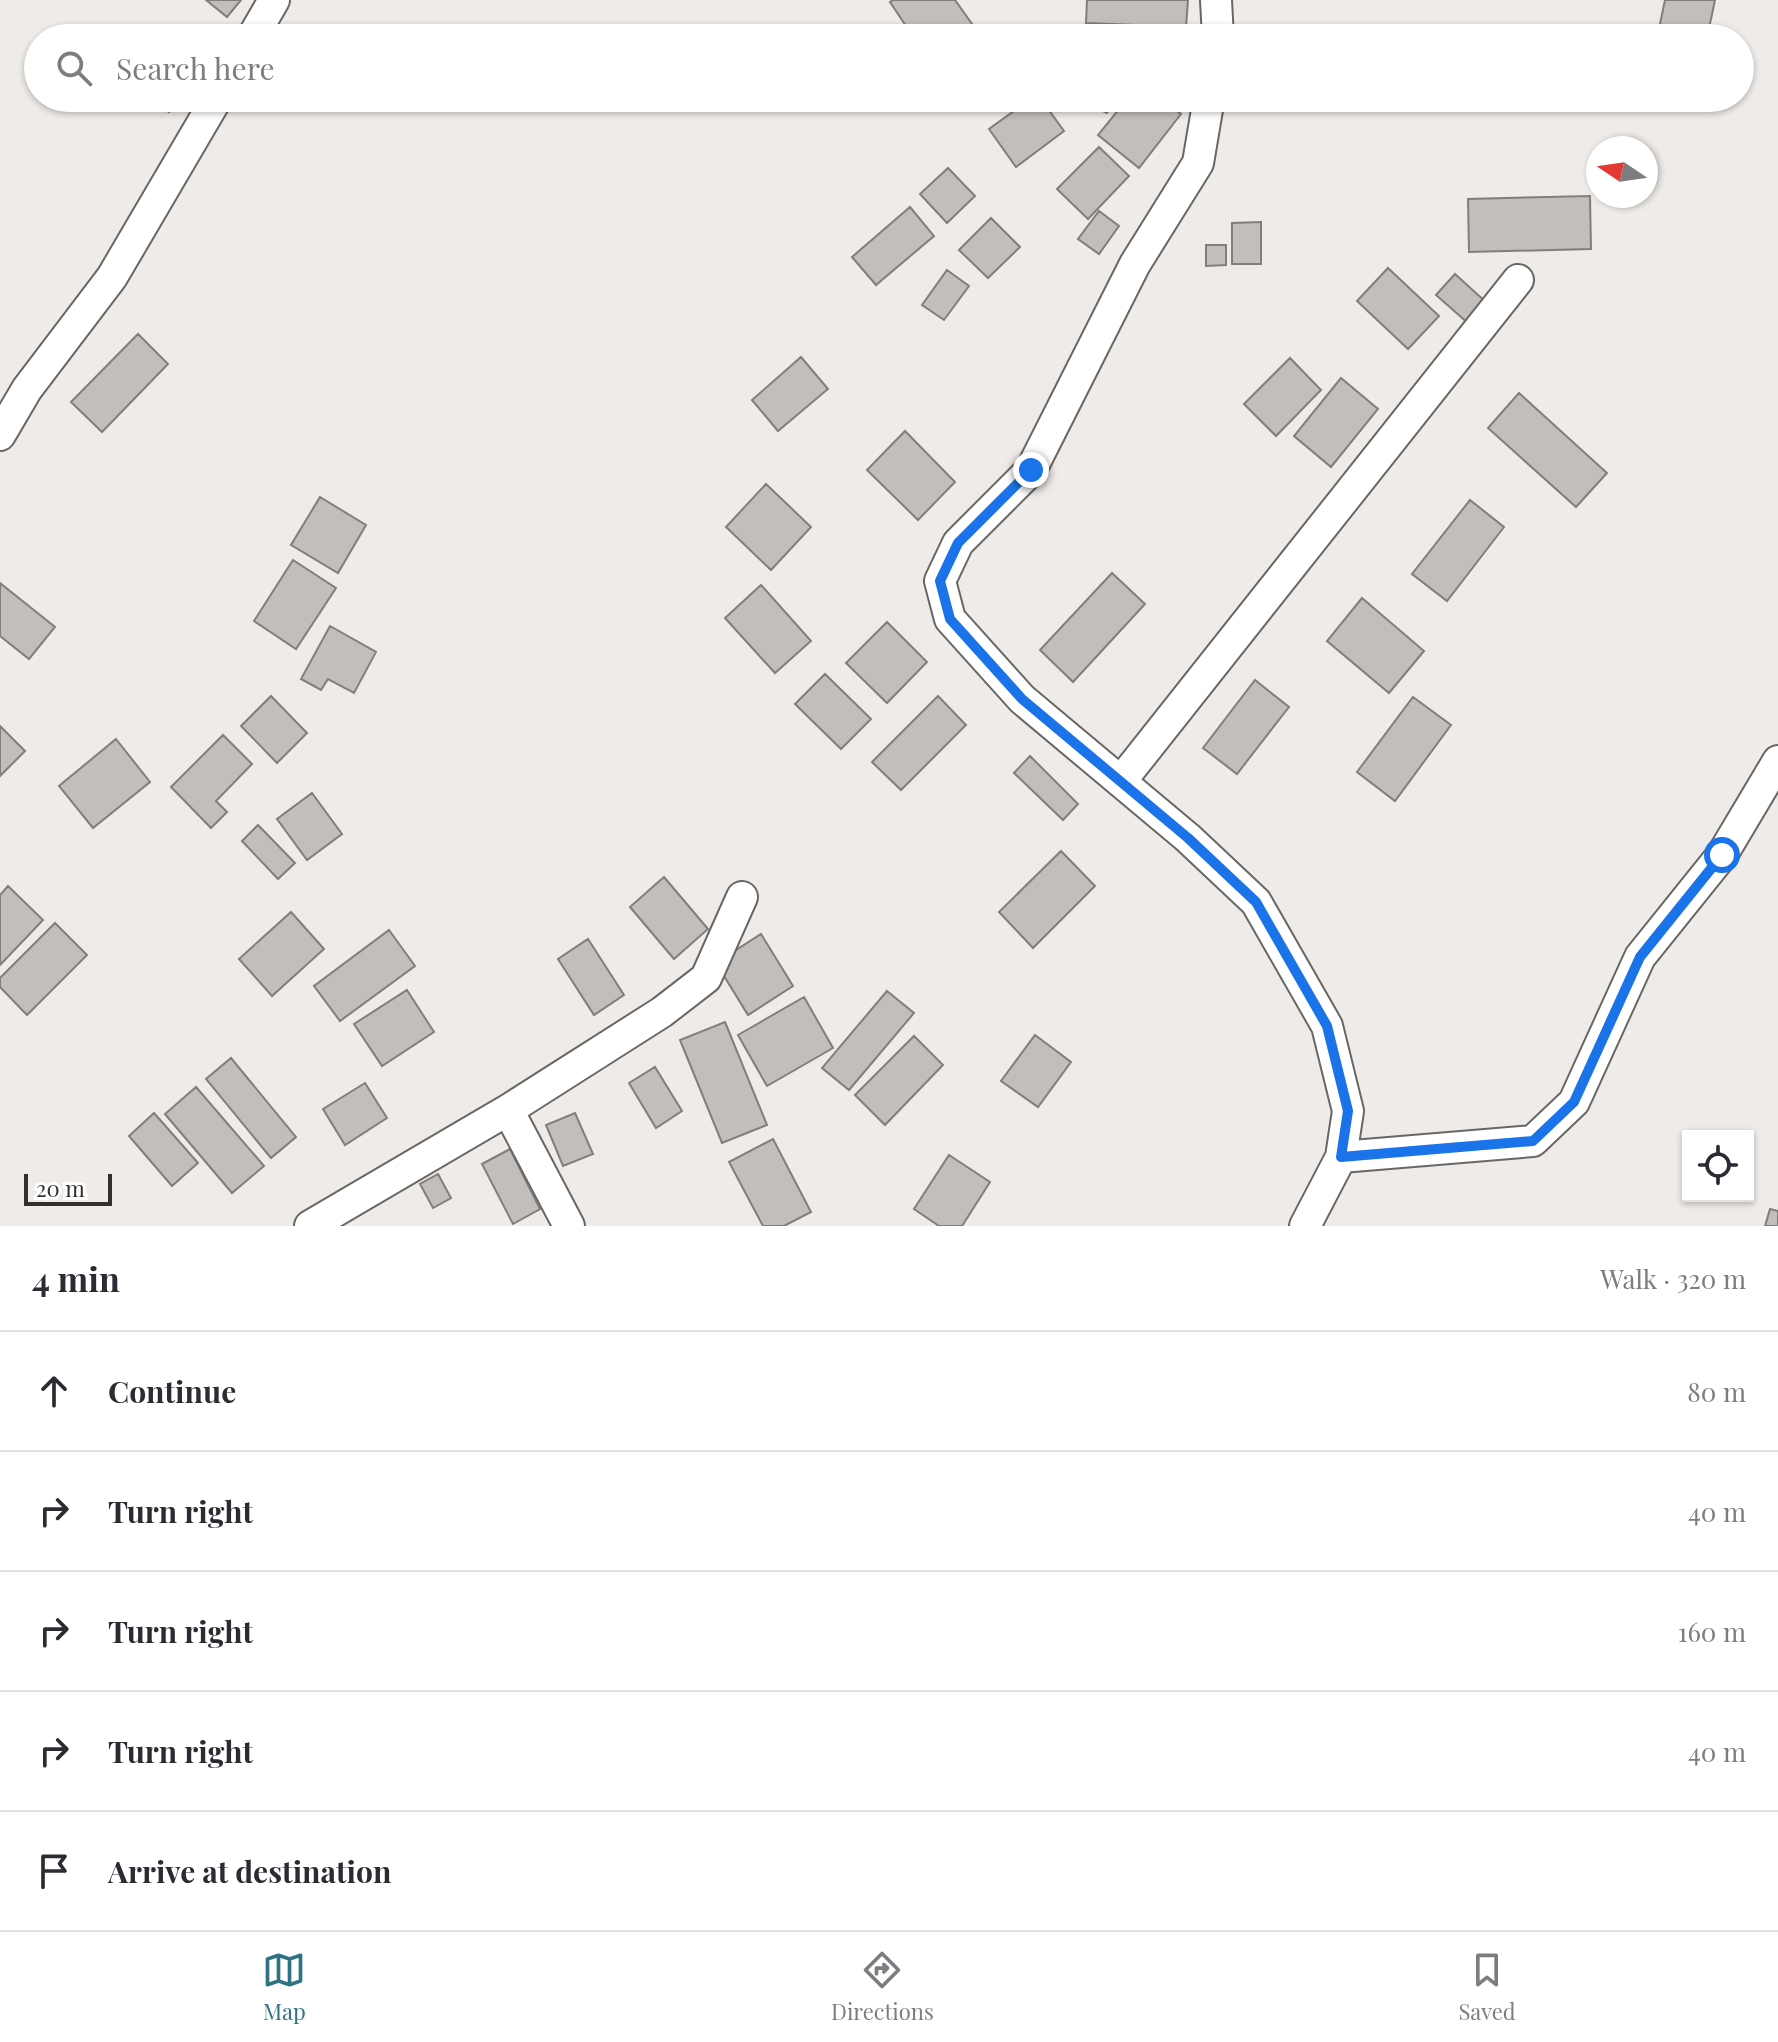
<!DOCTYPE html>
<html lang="en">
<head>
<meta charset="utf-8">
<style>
  :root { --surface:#fff; --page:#f2f2f3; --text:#2b2b33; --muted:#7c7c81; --line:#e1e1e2; --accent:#2f7283 }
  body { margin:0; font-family:"Playfair Display",serif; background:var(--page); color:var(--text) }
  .controls { position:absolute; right:24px; bottom:24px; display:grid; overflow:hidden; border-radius:0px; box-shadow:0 2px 6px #0004 }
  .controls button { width:72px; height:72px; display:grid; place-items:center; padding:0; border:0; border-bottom:2px solid var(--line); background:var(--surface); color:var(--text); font:40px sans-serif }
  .compass { position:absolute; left:1586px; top:136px; width:72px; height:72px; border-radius:50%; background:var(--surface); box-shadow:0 2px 6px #0004; rotate:283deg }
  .scale { position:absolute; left:24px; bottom:20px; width:88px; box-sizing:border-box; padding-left:8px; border:4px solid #31302f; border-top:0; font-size:22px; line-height:28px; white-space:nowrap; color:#31302f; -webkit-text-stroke:6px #fff; paint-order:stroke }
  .stop { position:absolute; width:24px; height:24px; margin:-18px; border:6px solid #1a73e8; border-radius:50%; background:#fff }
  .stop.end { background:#1a73e8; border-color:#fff; box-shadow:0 2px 8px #0008 }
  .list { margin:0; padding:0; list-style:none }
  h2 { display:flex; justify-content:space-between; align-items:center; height:104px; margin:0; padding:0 32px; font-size:34px }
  h2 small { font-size:26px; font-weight:400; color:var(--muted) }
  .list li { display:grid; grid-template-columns:52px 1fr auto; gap:24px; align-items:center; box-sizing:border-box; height:120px; padding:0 32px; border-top:2px solid var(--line) }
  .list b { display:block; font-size:30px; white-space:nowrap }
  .list em { font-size:26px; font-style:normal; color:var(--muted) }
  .icon { flex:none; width:44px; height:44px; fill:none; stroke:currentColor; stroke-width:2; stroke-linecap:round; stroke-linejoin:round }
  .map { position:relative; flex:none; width:1778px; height:1226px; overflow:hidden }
  .search { position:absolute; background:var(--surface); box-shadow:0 2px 6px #0004; left:24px; right:24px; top:24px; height:88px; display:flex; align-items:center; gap:20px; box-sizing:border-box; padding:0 28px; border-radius:44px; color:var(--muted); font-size:30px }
  .sheet { height:704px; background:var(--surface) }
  nav { display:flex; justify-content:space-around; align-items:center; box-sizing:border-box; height:112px; border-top:2px solid var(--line); background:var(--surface); font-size:22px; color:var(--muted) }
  nav a { display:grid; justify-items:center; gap:4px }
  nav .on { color:var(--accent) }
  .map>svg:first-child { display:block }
  .building { fill:#c1bebb; stroke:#817e7b; stroke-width:2 }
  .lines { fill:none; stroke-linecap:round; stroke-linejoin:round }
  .street-casing { stroke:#696764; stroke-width:34 }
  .street { stroke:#fff; stroke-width:30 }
  .route { stroke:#1a73e8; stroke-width:10 }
</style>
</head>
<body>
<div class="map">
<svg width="1778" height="1226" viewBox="0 0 1778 1226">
  <rect width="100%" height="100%" fill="#eeebe8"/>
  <path class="building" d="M206 0H241L227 17Z
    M893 0H955L982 38H914L890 2Z
    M1087 0H1188L1186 27 1086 23Z
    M1665 0H1715L1707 38H1657Z
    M147 98H177L169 112Z
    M1032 98H1040L1064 131 1016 167 989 129Z
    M1074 98H1115L1107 113Z
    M1128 98H1160L1181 114 1139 168 1098 135Z
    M1099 147 1129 176 1088 219 1057 189Z
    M948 168 975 196 947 223 920 194Z
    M1590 196 1591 249 1469 252 1468 199Z
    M910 207 934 236 876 285 852 257Z
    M1099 211 1119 226 1099 254 1078 239Z
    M991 218 1020 247 988 278 959 250Z
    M1261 222V264H1232V223Z
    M1206 245H1226V265L1206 266Z
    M1388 268 1439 316 1408 349 1357 301Z
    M947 270 969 286 944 320 922 305Z
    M1455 274 1487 303 1469 324 1436 295Z
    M138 334 168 364 102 432 71 402Z
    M801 357 828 389 778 431 752 400Z
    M1290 358 1321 390 1276 436 1244 404Z
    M1341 378 1378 409 1331 467 1294 436Z
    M1519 393 1607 473 1576 507 1488 428Z
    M905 431 955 482 918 520 867 470Z
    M766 484 811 527 771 570 726 527Z
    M320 497 366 525 338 573 291 545Z
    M1470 500 1504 527 1447 601 1412 574Z
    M293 560 336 588 296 649 254 621Z
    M1112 573 1145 604 1073 682 1040 650Z
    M0 583 55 627 29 659 0 636Z
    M761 585 811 641 775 673 725 618Z
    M1362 598 1424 651 1389 693 1327 641Z
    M887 622 927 662 887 703 846 663Z
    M330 626 376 652 354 693 328 679 321 690 301 679Z
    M825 674 871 719 841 749 795 704Z
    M1255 680 1289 707 1237 774 1203 748Z
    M271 696 307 733 277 763 241 726Z
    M938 696 966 725 901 790 872 762Z
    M1413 697 1451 725 1395 801 1357 772Z
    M0 726 25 751 0 776Z
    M223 735 252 764 216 801 227 812 211 828 171 787Z
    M116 739 150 782 93 828 59 786Z
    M1030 756 1078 804 1063 820 1014 773Z
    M312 793 342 834 307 860 277 819Z
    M258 825 295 863 278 879 242 841Z
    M1061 851 1095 886 1033 948 999 912Z
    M664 877 708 929 674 959 630 907Z
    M8 886 43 920 0 965V895Z
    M291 912 324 949 272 996 239 959Z
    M55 923 87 955 27 1015 0 987V978Z
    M389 930 415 966 340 1021 314 986Z
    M761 934 793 986 748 1015 716 963Z
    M588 939 624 995 594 1015 558 959Z
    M407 990 434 1032 382 1066 354 1024Z
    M887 991 914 1013 849 1090 822 1068Z
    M804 997 833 1048 767 1086 738 1035Z
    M725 1022 767 1125 722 1143 680 1040Z
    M1035 1035 1071 1062 1038 1107 1001 1081Z
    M914 1036 943 1065 885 1125 855 1095Z
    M231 1058 296 1137 271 1158 206 1079Z
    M655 1067 682 1111 656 1128 629 1083Z
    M365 1083 387 1118 345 1145 323 1109Z
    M196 1087 264 1166 232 1193 165 1114Z
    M154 1113 198 1163 172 1186 129 1136Z
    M575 1113 593 1154 563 1166 546 1125Z
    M773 1139 811 1212 784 1226H763L729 1162Z
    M510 1149 540 1209 513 1224 482 1164Z
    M949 1155 990 1182 962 1226H939L914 1209Z
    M438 1174 451 1198 433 1208 420 1184Z
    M1770 1209 1778 1211V1226H1765Z"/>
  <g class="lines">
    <defs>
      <path id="street" d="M1216 0 1218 38
        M252 38 274 0
        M1209 98 1198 163 1135 264 1031 470 958 543 940 581 950 619 1022 699 1188 838 1256 902 1327 1026 1348 1111 1341 1157 1305 1226
        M0 435 27 389 112 277 217 98
        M1121 781 1518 280
        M508 1110 569 1226
        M1341 1157 1533 1141 1574 1102 1640 957 1722 855 1778 761
        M310 1226 508 1110 662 1012 706 978 742 897"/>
    </defs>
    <use href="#street" class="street-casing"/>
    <use href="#street" class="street"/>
  </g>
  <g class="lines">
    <path class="route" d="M1031 470 958 543 940 581 950 619 1022 699 1188 838 1256 902 1327 1026 1348 1111 1341 1157 1533 1141 1574 1102 1640 957 1722 855"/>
  </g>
</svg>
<div class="controls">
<button><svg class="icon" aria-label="locate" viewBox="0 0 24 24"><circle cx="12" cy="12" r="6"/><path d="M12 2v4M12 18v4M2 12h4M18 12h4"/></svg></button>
</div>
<svg class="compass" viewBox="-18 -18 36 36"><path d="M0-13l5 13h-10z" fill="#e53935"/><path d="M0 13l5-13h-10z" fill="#7c7c81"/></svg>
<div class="scale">20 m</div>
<div class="stop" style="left:1722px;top:855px"></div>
<div class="stop end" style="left:1031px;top:470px"></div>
<div class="search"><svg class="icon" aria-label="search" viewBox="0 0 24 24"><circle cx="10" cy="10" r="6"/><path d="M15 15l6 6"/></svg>Search here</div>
</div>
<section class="sheet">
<h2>4 min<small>Walk · 320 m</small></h2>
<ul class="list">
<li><svg class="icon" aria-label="ahead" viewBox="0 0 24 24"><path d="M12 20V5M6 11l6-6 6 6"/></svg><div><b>Continue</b></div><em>80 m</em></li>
<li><svg class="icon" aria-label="right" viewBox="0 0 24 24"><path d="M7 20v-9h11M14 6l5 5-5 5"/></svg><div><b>Turn right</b></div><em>40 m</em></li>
<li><svg class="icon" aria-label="right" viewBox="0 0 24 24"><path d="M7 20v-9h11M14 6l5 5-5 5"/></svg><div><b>Turn right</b></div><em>160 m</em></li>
<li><svg class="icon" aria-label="right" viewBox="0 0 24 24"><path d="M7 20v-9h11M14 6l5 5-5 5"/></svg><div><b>Turn right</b></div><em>40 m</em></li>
<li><svg class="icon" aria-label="arrive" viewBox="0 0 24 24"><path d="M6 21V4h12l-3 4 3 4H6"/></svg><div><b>Arrive at destination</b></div></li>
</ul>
</section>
<nav>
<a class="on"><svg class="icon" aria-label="map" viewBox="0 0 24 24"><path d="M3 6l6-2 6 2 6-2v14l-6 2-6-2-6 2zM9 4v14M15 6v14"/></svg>Map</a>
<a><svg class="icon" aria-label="directions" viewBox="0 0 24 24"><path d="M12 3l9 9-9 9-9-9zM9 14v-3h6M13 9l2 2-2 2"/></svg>Directions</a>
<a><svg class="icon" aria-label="saved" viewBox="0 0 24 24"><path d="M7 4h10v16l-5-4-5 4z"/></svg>Saved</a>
</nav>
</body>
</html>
